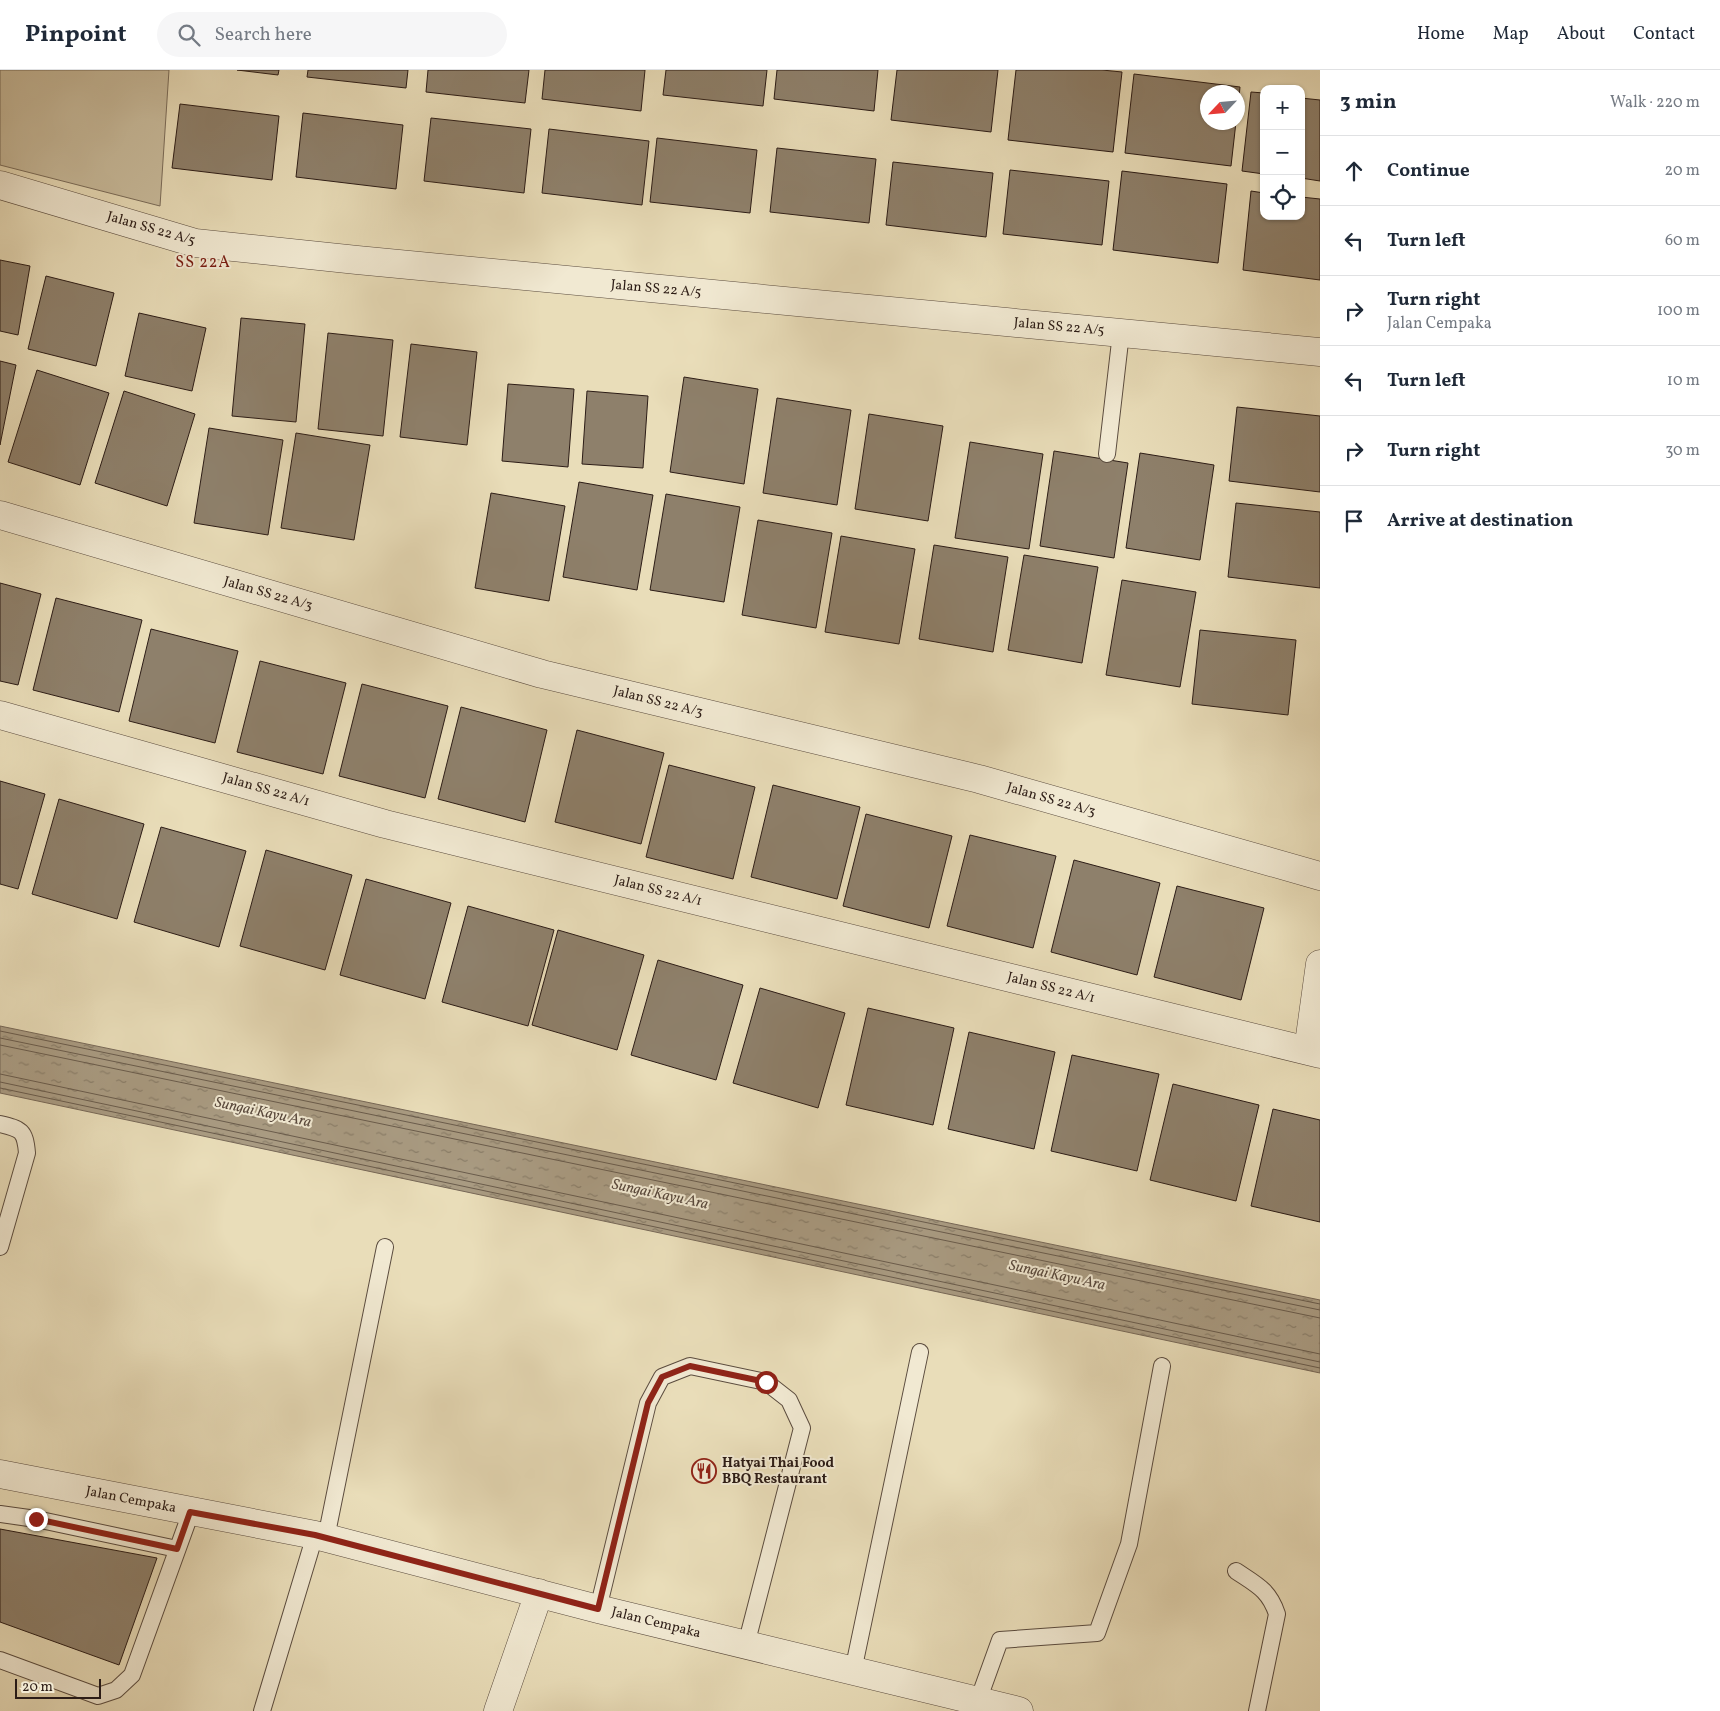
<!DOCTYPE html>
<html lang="en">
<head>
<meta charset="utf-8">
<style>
  :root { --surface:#fff; --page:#f6f6f7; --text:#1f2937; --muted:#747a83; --line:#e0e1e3 }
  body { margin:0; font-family:Vollkorn,serif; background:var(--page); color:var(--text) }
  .controls { position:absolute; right:15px; top:15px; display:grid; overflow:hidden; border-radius:10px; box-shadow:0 1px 4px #0004 }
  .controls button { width:45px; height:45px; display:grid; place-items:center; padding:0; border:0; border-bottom:1px solid var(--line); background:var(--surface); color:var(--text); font:25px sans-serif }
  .compass { position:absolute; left:1200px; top:15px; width:45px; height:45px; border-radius:50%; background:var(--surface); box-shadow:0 1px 4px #0004; rotate:244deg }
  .scale { position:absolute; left:15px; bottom:12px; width:86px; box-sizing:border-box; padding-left:5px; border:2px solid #2c1c16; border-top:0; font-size:14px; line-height:18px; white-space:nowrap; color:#2c1c16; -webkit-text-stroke:4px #f1e9d2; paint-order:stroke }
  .stop { position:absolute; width:15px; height:15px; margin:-11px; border:4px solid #8f2418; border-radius:50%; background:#fff }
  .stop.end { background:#8f2418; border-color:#fff; box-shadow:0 1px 5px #0008 }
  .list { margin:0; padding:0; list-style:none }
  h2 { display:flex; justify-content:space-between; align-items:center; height:65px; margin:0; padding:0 20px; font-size:21px }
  h2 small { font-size:16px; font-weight:400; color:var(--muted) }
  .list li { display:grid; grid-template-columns:32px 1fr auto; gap:15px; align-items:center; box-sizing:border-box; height:70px; padding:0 20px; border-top:1px solid var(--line) }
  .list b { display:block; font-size:19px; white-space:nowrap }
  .list p { margin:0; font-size:16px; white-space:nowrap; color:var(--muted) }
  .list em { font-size:16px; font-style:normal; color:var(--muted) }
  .icon { flex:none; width:28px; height:28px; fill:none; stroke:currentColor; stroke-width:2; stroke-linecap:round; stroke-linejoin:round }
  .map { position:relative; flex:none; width:1320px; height:1641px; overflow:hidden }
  header { display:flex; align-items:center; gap:30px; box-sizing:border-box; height:70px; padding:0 25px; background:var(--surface); border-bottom:1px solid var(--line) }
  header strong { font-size:24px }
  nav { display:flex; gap:28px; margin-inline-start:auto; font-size:18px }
  .search { width:350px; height:45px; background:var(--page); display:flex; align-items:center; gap:12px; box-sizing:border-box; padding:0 18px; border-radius:28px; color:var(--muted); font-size:19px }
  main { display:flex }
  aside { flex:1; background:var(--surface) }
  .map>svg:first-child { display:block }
  .green { fill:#c9bc9d; stroke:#7a6c5a }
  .water { fill:url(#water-ripples); stroke:#776857 }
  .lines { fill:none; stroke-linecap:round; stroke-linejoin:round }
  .shore { stroke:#6a5c4c; stroke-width:1 }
  .building { fill:#8e806b; stroke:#2c1c16 }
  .lane-casing { stroke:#5b4c3f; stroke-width:18 }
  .street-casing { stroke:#5b4c3f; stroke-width:29 }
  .lane { stroke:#f1e9d2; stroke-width:16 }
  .street { stroke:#f1e9d2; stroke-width:28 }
  .route { stroke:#8f2418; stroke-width:6 }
  .labels { text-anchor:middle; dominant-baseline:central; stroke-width:4; stroke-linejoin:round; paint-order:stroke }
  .street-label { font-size:14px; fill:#2c1c16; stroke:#f1e9d2 }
  .poi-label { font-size:14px; font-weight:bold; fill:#2c1c16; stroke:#f1e9d2; text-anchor:start }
  .water-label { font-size:15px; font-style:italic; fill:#58483c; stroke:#f1e9d2 }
  .quarter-label { font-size:16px; letter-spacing:1px; fill:#7a1f14; stroke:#f1e9d2 }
</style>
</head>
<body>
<header>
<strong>Pinpoint</strong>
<div class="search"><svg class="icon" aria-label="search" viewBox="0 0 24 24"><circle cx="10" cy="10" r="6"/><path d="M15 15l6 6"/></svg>Search here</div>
<nav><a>Home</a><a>Map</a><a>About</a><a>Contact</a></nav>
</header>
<main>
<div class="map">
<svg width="1320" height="1641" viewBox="0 0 1320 1641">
  <defs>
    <pattern id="water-ripples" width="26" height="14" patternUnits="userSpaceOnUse" patternTransform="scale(1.25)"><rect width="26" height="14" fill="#a99b82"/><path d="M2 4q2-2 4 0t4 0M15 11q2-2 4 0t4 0" fill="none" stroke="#8a7e69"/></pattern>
  </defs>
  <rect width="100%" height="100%" fill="#e9ddb9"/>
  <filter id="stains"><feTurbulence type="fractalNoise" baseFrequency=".004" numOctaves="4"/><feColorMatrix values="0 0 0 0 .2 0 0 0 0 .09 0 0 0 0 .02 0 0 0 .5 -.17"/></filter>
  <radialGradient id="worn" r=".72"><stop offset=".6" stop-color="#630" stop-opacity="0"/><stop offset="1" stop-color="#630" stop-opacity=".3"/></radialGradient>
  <path class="green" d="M0 0H169L160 136 0 95Z"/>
  <path class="water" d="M0 956 1320 1230V1303L0 1023Z"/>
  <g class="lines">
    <path class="shore" d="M0 961 1320 1234
      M0 968 1320 1240
      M0 975 1320 1248
      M0 1004 1320 1284
      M0 1012 1320 1292
      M0 1018 1320 1298"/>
  </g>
  <path class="building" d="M237 0H279L278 5Z
    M308 0H408L406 18 307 7Z
    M428 0H529L525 33 426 22Z
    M545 0H645L641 41 542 29Z
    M666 0H767L763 36 663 25Z
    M777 0H878L874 41 774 29Z
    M897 0H998L991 62 891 50Z
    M1016 0H1102L1122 2 1113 82 1008 70Z
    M1134 4 1240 17 1238 37V22H1208V52H1236L1231 96 1125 83Z
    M1251 22 1264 23V104L1242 101Z
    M1301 28 1320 30V111L1301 108Z
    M180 34 279 46 272 110 172 98Z
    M303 43 403 55 396 119 296 107Z
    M431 48 531 59 524 123 424 111Z
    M549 59 649 71 642 135 542 123Z
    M657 68 757 80 750 143 650 132Z
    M777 78 876 89 869 153 770 142Z
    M893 92 993 103 986 167 886 155Z
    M1010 100 1109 111 1102 175 1003 164Z
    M1122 101 1227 114 1218 193 1113 180Z
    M1251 121 1264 123V146H1301V127L1320 129V210L1243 200Z
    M0 190 30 196 18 265 0 261Z
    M46 206 114 223 96 296 28 279Z
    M139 243 206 258 192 321 125 306Z
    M241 248 305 254 296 352 232 346Z
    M328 263 393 270 383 366 318 359Z
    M411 274 477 282 467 375 400 367Z
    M0 291 16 295 0 375Z
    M37 300 109 323 80 415 8 392Z
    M684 307 758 319 744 414 670 402Z
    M508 314 574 319 568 397 502 391Z
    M124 321 195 344 167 436 95 413Z
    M587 321 648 326 643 398 582 394Z
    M777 328 851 340 837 435 763 423Z
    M1237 337 1320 346V422L1229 411Z
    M869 344 943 356 928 451 855 439Z
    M209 358 283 370 268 465 194 453Z
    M296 363 370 375 354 470 281 458Z
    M970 372 1043 384 1029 479 955 468Z
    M1054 381 1128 393 1114 488 1040 476Z
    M1140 383 1214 395 1200 490 1126 478Z
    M579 412 653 425 637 520 563 507Z
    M491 423 565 436 549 531 475 518Z
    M666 424 740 437 724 532 650 520Z
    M1236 433 1320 442V518L1228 507Z
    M758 450 832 463 816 558 742 545Z
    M841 466 915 479 899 574 825 562Z
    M934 475 1008 487 993 582 919 569Z
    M1024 485 1098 497 1082 593 1008 580Z
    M1122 510 1196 522 1180 617 1106 605Z
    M0 513 41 524 18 615 0 611Z
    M56 528 142 550 119 642 33 620Z
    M151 559 238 581 215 673 129 651Z
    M1200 560 1296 570 1288 645 1192 634Z
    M260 591 346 613 323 704 237 682Z
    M362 614 448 636 425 728 339 706Z
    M461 637 547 660 525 752 438 729Z
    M577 660 664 683 641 774 555 752Z
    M669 695 755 717 733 809 646 787Z
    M0 711 45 724 18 819 0 814Z
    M773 715 860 737 837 829 751 807Z
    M59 729 144 754 117 849 32 824Z
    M866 744 952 766 929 858 843 836Z
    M161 757 246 781 219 877 134 852Z
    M970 765 1056 786 1033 878 947 856Z
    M266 780 352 805 325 900 240 876Z
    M1074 790 1160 813 1137 905 1051 882Z
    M366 809 451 833 425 929 340 905Z
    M1177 816 1264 838 1241 930 1154 907Z
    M468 836 554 860 528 956 442 932Z
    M558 860 644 885 617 980 532 955Z
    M658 890 743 915 716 1010 631 985Z
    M760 918 845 943 818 1038 733 1013Z
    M868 938 954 958 933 1055 846 1035Z
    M969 962 1055 982 1034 1079 948 1059Z
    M1072 985 1159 1004 1137 1101 1051 1081Z
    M1173 1014 1259 1035 1236 1131 1150 1110Z
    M1273 1039 1320 1050V1152L1251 1136Z
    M0 1459 157 1488 119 1595 0 1552Z"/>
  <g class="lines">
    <defs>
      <path id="lane" d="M1107 384 1121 263
        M0 1054C21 1059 25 1060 27 1083L0 1177
        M0 1444 36 1449 177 1479
        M326 1468 385 1177
        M1236 1501C1257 1515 1269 1520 1277 1544L1257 1641
        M598 1539 648 1333 662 1307 690 1296 766 1312 789 1330 802 1358 746 1575
        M0 1590 98 1626 116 1620 132 1605 191 1442
        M853 1601 920 1282
        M978 1631 1000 1570 1097 1563 1129 1474 1162 1296
        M262 1641 315 1465"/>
      <path id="street" d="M0 115 195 173 357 190 1320 282
        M0 445 542 604 979 709 1320 806
        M0 645 385 754 1320 984
        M1308 981 1320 894
        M0 1404 315 1465 598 1539 1019 1641
        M498 1641 539 1523"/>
    </defs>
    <use href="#lane" class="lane-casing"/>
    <use href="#street" class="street-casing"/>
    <use href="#lane" class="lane"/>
    <use href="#street" class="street"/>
  </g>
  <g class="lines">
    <path class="route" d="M36 1449 177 1479 190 1442 315 1465 598 1539 648 1333 662 1307 690 1296 766 1312"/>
  </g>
  <defs>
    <symbol id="restaurant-ring" viewBox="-11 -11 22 22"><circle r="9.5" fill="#f1e9d2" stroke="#8f2418" stroke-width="1.5"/><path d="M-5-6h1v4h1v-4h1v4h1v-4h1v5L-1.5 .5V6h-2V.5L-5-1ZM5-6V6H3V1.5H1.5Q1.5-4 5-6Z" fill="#8f2418"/></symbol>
  </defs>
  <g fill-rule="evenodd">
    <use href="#restaurant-ring" x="690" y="1387" width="28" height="28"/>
  </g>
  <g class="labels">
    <g class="street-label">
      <text transform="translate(151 159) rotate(16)">Jalan SS 22 A/5</text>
      <text transform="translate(656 219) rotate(5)">Jalan SS 22 A/5</text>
      <text transform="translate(1059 257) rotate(5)">Jalan SS 22 A/5</text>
      <text transform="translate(268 524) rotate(16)">Jalan SS 22 A/3</text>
      <text transform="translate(658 632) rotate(14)">Jalan SS 22 A/3</text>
      <text transform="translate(266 720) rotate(16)">Jalan SS 22 A/1</text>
      <text transform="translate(1051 730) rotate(16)">Jalan SS 22 A/3</text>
      <text transform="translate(658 821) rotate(14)">Jalan SS 22 A/1</text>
      <text transform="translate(1051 918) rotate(14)">Jalan SS 22 A/1</text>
      <text transform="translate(131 1430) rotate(11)">Jalan Cempaka</text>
      <text transform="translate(656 1553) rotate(14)">Jalan Cempaka</text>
    </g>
    <g class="poi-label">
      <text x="722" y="1393">Hatyai Thai Food<tspan x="722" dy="16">BBQ Restaurant</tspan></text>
    </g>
    <g class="water-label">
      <text transform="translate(263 1043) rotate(12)">Sungai Kayu Ara</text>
      <text transform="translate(660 1125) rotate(12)">Sungai Kayu Ara</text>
      <text transform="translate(1057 1206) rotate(12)">Sungai Kayu Ara</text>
    </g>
    <g class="quarter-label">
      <text x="203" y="193">SS 22A</text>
    </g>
  </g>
  <rect width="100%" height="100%" filter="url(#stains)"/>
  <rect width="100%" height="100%" fill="url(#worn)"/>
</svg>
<div class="controls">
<button>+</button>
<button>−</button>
<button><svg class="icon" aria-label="locate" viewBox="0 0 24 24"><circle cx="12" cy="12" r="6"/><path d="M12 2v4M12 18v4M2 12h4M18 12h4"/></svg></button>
</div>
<svg class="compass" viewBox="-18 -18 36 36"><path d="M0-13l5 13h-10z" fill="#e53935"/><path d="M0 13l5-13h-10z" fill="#747a83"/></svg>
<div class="scale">20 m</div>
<div class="stop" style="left:766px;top:1312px"></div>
<div class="stop end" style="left:36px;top:1449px"></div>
</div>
<aside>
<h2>3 min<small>Walk · 220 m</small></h2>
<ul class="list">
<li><svg class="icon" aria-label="ahead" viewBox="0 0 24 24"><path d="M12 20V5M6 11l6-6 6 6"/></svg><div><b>Continue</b></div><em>20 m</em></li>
<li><svg class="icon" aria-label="left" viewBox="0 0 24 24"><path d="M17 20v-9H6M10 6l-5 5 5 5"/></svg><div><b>Turn left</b></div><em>60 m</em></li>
<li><svg class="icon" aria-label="right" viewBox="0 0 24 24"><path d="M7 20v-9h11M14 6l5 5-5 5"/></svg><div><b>Turn right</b><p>Jalan Cempaka</p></div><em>100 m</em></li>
<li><svg class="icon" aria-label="left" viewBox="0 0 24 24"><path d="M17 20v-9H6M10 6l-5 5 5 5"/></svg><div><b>Turn left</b></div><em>10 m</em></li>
<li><svg class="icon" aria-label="right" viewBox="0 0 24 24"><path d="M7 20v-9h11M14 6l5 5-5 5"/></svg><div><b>Turn right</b></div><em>30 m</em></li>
<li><svg class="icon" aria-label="arrive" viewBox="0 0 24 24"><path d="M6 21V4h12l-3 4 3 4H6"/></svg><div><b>Arrive at destination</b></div></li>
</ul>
</aside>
</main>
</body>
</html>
